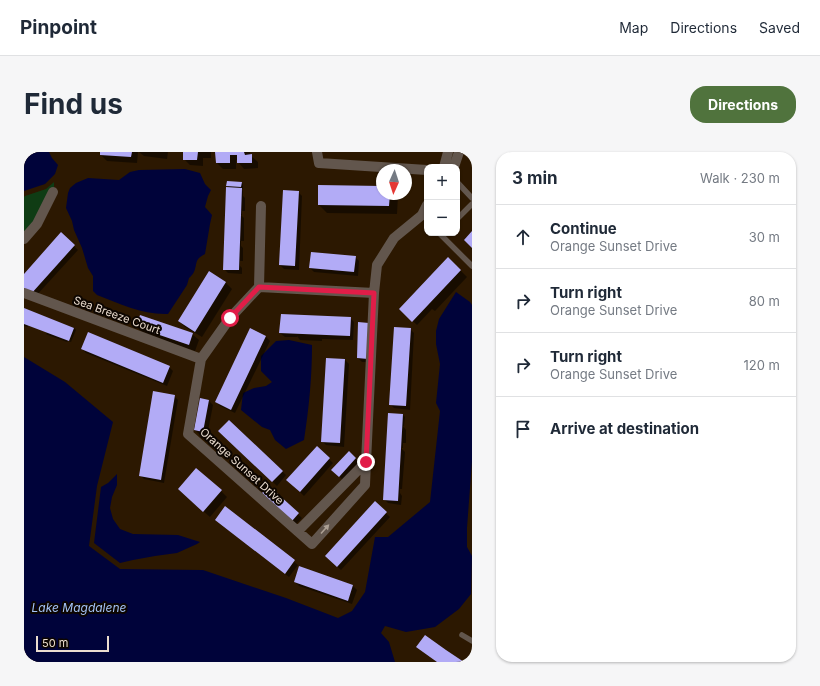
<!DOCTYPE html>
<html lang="en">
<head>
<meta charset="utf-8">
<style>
  :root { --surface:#fff; --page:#f6f6f7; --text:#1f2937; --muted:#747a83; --line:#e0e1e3; --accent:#50733d }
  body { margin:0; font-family:Inter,sans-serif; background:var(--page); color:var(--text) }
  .controls { position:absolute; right:12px; top:12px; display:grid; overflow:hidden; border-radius:8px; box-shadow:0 1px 3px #0004 }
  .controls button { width:36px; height:36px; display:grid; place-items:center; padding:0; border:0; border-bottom:1px solid var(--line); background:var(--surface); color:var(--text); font:20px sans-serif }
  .compass { position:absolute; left:352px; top:12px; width:36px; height:36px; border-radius:50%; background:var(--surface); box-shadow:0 1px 3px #0004; rotate:183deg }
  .scale { position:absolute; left:12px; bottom:10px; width:73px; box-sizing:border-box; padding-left:4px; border:2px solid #ebddcf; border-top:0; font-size:11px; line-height:14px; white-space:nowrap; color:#ebddcf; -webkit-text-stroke:3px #0d0601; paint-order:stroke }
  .stop { position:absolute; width:12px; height:12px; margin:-9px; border:3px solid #e11d48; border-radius:50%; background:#fff }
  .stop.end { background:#e11d48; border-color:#fff; box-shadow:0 1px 4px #0008 }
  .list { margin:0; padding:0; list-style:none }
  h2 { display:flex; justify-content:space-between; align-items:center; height:52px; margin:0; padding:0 16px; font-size:17px }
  h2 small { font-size:13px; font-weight:400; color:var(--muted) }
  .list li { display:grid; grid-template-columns:26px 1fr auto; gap:12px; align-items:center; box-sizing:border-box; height:64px; padding:0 16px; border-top:1px solid var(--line) }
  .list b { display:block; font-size:15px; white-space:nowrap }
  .list p { margin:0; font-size:13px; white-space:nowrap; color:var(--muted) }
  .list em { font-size:13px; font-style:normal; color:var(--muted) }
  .icon { flex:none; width:22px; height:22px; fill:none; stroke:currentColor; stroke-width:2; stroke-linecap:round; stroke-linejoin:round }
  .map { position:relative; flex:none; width:448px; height:510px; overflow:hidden; border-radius:16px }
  header { display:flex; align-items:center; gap:24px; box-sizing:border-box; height:56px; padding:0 20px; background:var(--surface); border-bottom:1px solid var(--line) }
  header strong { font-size:19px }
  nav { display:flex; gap:22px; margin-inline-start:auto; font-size:14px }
  .intro { display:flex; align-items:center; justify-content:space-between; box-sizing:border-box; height:96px; padding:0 24px }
  h1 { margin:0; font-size:28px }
  .button { padding:10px 18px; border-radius:16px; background:var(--accent); color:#fff; font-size:14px; font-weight:700 }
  main { display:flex; gap:24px; padding:0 24px }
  aside { flex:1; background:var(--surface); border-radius:16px; box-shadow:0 1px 3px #0004 }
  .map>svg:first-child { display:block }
  .green { fill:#0f3c14 }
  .water { fill:#00033a }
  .shadow { fill:#0007 }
  .building { fill:#b2abf6 }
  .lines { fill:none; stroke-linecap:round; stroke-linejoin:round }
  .service { stroke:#62564d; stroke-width:5.5 }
  .minor { stroke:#62564d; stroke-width:10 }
  .oneway { fill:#ada094 }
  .route { stroke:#e11d48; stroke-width:5 }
  .labels { text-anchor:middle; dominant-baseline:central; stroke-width:4; stroke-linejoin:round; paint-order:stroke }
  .street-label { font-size:11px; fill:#ebddcf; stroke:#0d0601 }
  .water-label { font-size:12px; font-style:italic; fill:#a4c3f7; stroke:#0d0601 }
</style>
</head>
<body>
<header>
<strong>Pinpoint</strong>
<nav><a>Map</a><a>Directions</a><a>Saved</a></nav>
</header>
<div class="intro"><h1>Find us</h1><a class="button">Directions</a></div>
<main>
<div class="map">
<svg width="448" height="510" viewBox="0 0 448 510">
  <rect width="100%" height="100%" fill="#2c1801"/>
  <path class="green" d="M30 30V45L0 89V45L1 44 22 37Z"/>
  <path class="water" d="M0 0H25L28 6 34 13 31 22 21 32 0 39Z
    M161 17 176 21 181 32 187 38 184 44 181 55 188 63 186 72 181 102C179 103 177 104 175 106 170 111 174 119 165 126L163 133 144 162C119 163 96 152 73 143L69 139V124L64 116 58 96 50 78 48 69 42 56 44 41 46 36 52 31 64 26 95 28 106 20 115 18Z
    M432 140 446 150 448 153V309L443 376V395L448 404 447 442 435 457 411 475 382 480 361 474 357 481 365 490 371 510H0V205L41 230 89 270 73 334 65 394 96 417 179 418 262 446 314 466 328 459 341 440 351 385H364L406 350 416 259 412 251 416 212 412 192V179L415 167Z
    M265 188 288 193C288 225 285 256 280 288L262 297 251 288 246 278 238 275 217 258 219 241 230 236 242 234 248 230 237 219V204L252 189Z
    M93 322V333L88 345 86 356 89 367 96 377 109 382 154 383 176 390 173 392 153 401 131 404 109 408 96 411 70 391 77 335 84 331Z"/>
  <path class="shadow" d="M77 0H114L113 11 83 9 77 3Z
    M115 0H144L143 7 120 4Z
    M160 0H187V6H179V14L166 13 160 7Z
    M192 0H226V4H227L234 10V16L220 17 214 10V8H212V17H199L193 11Z
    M218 31 219 32V37L217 36 219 39V44L221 46V59H218V63H217L220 66V89H217V94L219 96V109H216V114L218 116V122L204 121 200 117 206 36 203 34Z
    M358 35V42H372L374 44 373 62 303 61 295 53Z
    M274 40 278 44 275 118 260 117 256 113Z
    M37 82 54 98 11 145 0 135V124Z
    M331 105 335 109 334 124 290 120 286 116Z
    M424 106 443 125 411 159 408 157 393 173 376 157Z
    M185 120 202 131 208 137 178 185 161 175 155 169Z
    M0 157 50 176 52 178 47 190 44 189 43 190 24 183 22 182 23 180 4 173V175L0 174Z
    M326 166 330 170 329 188 298 187V189L276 188 273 184V185H261L256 181Z
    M335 171 347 210H338L334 206Z
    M113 175 168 182 175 188 171 199 119 181Z
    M386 177 390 181 386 258 370 256 366 252Z
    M226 178 242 185 246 189 211 261 196 254 192 250Z
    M58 197 145 215 149 219 143 234 62 201Z
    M321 208 325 212 320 295 302 293 298 289Z
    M150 244 154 248 140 331 120 327 116 323Z
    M176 248 185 249 189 253 183 284 175 282 171 278Z
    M365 262 379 263 381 265 380 274H379L382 278V291H379V296H377L381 300 378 337H376V341L378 344 377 353 364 351 360 347Z
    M205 269 262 323 253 334 195 279Z
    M293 296 309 311 280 344 268 332Z
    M325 301 336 311 319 328 309 318Z
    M245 335 278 366 272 372 239 341Z
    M197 339 203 345 186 365 161 343Z
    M351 351 366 365 317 418 302 404Z
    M201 356 274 413 265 425 192 368Z
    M276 415 329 434 333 438 328 452 275 434 271 430Z"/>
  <path class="building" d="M76 0H108L107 5 76 3Z
    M159 0H174L173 8H159Z
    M191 0H220L221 3 228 2V11H213V3H206V11H192Z
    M203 29 218 30 217 35 202 34Z
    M294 33 358 34V42H366L365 54 294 53Z
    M202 35 218 36 215 118H199Z
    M259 38 275 39 271 114 255 113Z
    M448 79V96L440 88Z
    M37 80 51 93 7 142 0 136V122Z
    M287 100 332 104 330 120 285 116Z
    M424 105 437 118 388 170 375 157Z
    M185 119 202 130 171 180 154 169Z
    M0 156 50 176 45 189 0 172Z
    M257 162 327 165 326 184 255 181Z
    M116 163 169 181 165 193 112 175Z
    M334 170 345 171 344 207 333 206Z
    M370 175 387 176 382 254 365 253Z
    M226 176 242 184 207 258 191 250Z
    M64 180 146 214 139 231 57 197Z
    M302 206 321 207 316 291 297 290Z
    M129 239 151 243 137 328 115 324Z
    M176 246 185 248 179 280 170 278Z
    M364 261 379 262 374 349 359 348Z
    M205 268 259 319 248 330 194 279Z
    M293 294 306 306 276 340 262 328Z
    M325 299 332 306 315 325 307 318Z
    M172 316 198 338 179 360 154 337Z
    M245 334 275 361 268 369 238 341Z
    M351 349 363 360 313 415 301 404Z
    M201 354 271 408 261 422 191 368Z
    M275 414 329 433 324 449 270 430Z
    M401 483 422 498 440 510H413L392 495Z"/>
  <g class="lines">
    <path class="service" d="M433 30 448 46
      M433 67 448 52
      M415 81 448 114
      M438 483 448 489"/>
    <path class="minor" d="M293 0 295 11 403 18
      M420 15 424 0
      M430 15 435 0
      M237 54 235 135 206 166 177 207 164 282 288 392 341 333 342 310 274 379
      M403 60 398 63 403 53
      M0 87 13 72 29 40
      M235 135 350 141
      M0 141 177 207
      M342 310 350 141 353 113 370 86 398 63"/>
  </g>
  <defs><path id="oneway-solid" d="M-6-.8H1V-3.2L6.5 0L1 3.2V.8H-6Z"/></defs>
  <use class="oneway" href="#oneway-solid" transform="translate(301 377) rotate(-48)"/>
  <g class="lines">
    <path class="route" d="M206 166 235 135 350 141 342 310"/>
  </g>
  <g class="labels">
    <g class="street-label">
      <text transform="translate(93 163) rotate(20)">Sea Breeze Court</text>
      <text transform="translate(218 314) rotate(42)">Orange Sunset Drive</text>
    </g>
    <g class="water-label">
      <text x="55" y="455">Lake Magdalene</text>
    </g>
  </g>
</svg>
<div class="controls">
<button>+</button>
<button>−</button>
</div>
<svg class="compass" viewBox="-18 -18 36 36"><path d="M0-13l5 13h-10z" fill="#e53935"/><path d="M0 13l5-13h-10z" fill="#747a83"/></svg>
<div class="scale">50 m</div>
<div class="stop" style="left:206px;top:166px"></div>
<div class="stop end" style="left:342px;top:310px"></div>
</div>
<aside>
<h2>3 min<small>Walk · 230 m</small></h2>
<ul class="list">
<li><svg class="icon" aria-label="ahead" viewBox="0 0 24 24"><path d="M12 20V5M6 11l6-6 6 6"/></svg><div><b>Continue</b><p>Orange Sunset Drive</p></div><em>30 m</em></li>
<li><svg class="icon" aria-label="right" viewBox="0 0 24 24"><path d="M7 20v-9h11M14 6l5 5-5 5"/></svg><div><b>Turn right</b><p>Orange Sunset Drive</p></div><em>80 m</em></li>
<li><svg class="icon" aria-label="right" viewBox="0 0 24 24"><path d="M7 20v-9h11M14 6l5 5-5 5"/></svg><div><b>Turn right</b><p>Orange Sunset Drive</p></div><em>120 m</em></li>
<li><svg class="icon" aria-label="arrive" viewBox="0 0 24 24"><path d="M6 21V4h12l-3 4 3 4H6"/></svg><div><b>Arrive at destination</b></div></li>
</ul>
</aside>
</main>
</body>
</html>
